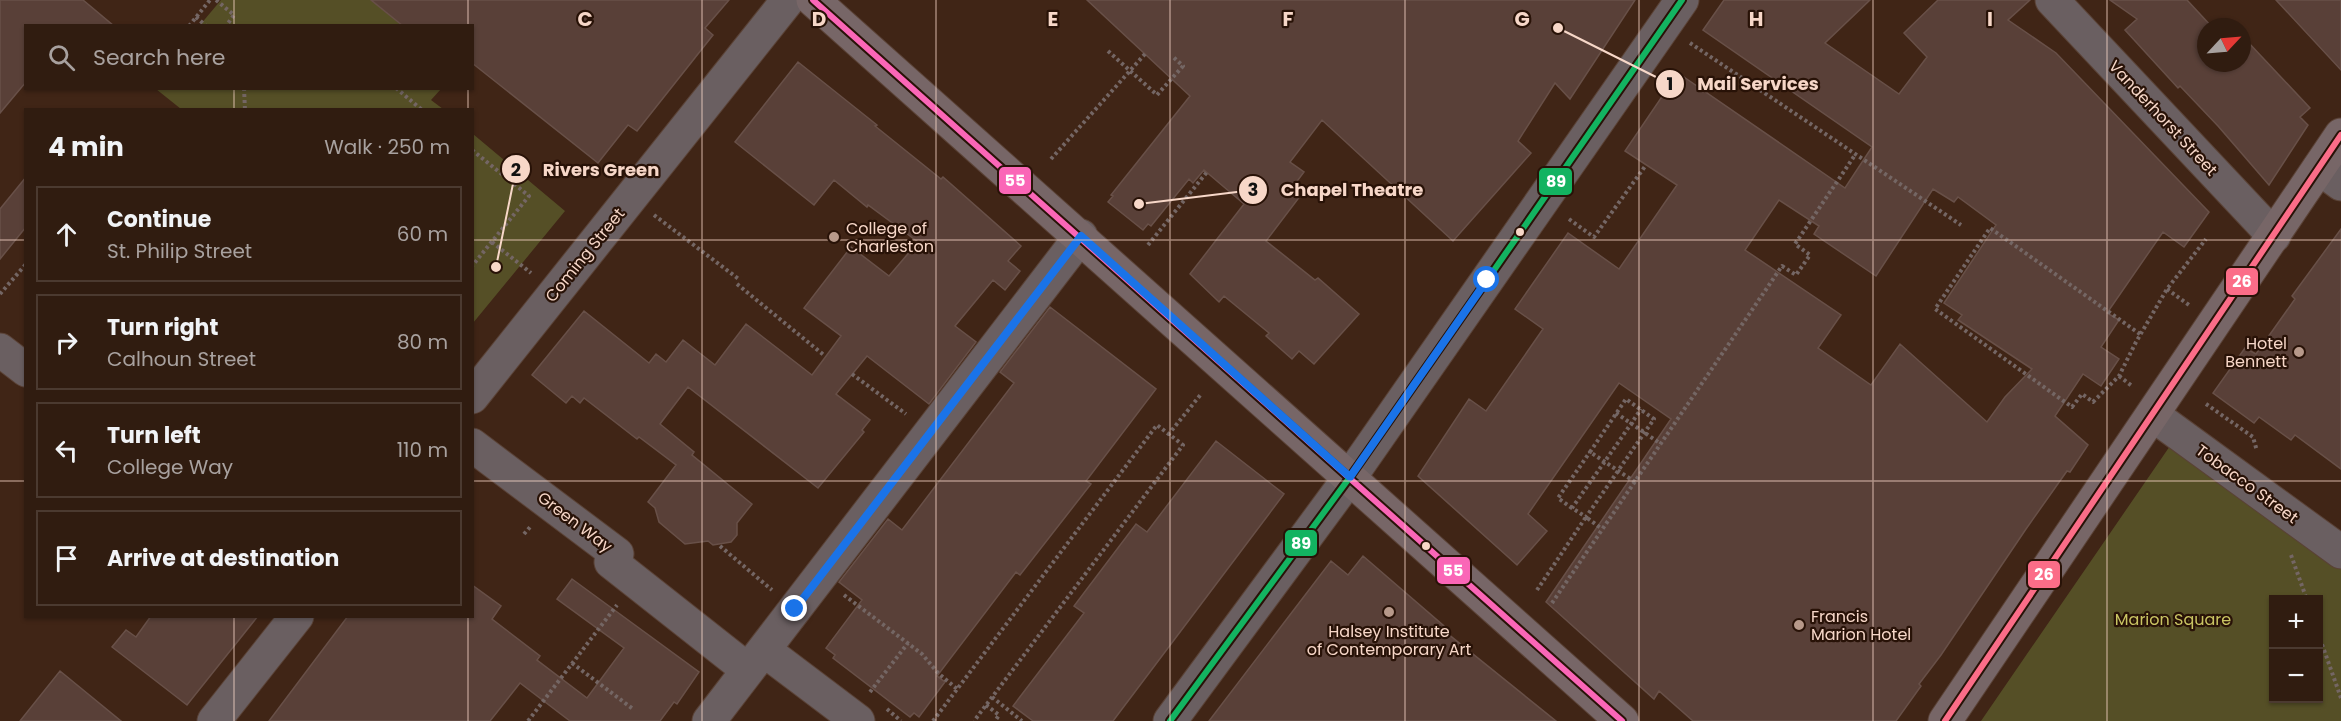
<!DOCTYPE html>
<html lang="en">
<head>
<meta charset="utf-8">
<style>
  :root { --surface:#301c10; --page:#3c291e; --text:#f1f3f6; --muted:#a8a19f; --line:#4b3a30 }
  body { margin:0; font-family:Poppins,sans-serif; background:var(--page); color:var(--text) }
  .controls { position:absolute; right:18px; bottom:18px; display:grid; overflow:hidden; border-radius:0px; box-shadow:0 2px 4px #0004 }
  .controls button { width:54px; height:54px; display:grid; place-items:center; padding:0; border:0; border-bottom:2px solid var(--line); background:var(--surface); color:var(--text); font:30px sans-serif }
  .compass { position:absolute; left:2197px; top:18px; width:54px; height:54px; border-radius:50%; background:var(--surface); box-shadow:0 2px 4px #0004; rotate:64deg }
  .stop { position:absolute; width:18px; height:18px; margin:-14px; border:4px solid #1a73e8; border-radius:50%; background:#fff }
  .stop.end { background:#1a73e8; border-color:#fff; box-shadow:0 2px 6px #0008 }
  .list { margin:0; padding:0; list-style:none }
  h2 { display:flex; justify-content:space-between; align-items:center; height:78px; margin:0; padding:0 24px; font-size:26px }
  h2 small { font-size:20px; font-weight:400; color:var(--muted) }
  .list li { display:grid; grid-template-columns:39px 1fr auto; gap:18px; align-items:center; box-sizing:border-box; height:96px; margin:0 12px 12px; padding:0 12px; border:2px solid var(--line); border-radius:0px }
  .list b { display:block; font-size:22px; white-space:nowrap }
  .list p { margin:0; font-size:20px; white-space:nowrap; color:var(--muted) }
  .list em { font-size:20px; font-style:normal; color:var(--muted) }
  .icon { flex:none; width:33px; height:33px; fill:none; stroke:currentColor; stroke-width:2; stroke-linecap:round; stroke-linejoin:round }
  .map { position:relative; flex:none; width:2341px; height:721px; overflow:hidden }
  .search { position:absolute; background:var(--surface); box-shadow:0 2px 4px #0004; left:24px; top:24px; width:450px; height:66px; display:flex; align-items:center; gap:15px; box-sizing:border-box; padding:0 21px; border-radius:0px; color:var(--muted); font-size:22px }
  .panel { position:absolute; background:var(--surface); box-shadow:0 2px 4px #0004; left:24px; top:108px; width:450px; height:510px; border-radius:0px }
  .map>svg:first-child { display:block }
  .green { fill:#554f26; fill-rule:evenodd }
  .building { fill:#594038; stroke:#685048; stroke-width:1.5; fill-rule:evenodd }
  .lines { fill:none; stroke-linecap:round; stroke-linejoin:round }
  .minor-casing { stroke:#5a4236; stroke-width:35 }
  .major-casing { stroke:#5a4236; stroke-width:35 }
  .path { stroke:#746664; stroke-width:4; stroke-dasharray:3 3; stroke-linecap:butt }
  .minor { stroke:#6a5f61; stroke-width:33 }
  .major { stroke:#776667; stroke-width:33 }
  .bus-1-casing { stroke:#281207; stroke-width:10 }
  .bus-2-casing { stroke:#281207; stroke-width:10 }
  .bus-3-casing { stroke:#281207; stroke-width:10 }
  .bus-1 { stroke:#fa66b7; stroke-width:6 }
  .bus-2 { stroke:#13b361; stroke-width:6 }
  .bus-3 { stroke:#fb6d88; stroke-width:6 }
  .route { stroke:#1a73e8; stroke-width:8 }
  .grid { fill:none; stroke:#f7d7c8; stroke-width:1.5; stroke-opacity:0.55 }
  .bus-dot { fill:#f7d7c8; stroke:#281207; stroke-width:2 }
  .poi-dot { fill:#b7998a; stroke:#281207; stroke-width:2 }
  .labels { text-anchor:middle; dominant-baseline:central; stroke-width:4.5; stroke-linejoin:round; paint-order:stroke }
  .street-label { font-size:16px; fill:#f7d7c8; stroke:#281207 }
  .poi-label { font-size:16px; fill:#f7d7c8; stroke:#281207; text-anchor:start }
  .park-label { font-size:16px; fill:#cac563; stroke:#281207 }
  .grid-label { font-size:20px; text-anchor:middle; font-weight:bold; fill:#f7d7c8; stroke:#281207; stroke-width:4.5; stroke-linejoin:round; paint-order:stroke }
  .leader { fill:none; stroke:#f7d7c8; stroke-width:2 }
  .callout-dot { fill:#f7d7c8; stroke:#281207; stroke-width:2 }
  .mark-label { font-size:18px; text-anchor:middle; font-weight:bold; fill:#111 }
  .callout-label { font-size:18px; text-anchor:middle; font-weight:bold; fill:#f7d7c8; stroke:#281207; stroke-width:4.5; stroke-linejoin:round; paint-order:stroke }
  .line-badge { stroke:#281207; stroke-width:2 }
  .badge-label { font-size:16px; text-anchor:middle; font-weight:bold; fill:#fff }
</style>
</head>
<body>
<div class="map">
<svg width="2341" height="721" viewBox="0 0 2341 721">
  <rect width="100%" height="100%" fill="#402516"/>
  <path class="green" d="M221 0H371L401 25H200Z
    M156 89H441L431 100 443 109H181Z
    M473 134 565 211 473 323 472 134Z
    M2172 443 2341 565V721H1981ZM2274 600H2318V698H2274Z"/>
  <path class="building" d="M0 0H83L114 26H26V82L0 113Z
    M371 0H729L705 28 713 35 637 131 628 125 598 163 472 63V26H403Z
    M1087 0H1635L1570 99 1555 83 1518 141 1531 153 1453 241 1322 120 1290 162 1304 172 1292 188 1301 195 1266 241 1315 280 1318 278 1359 314 1314 364 1299 351 1292 359 1266 336 1269 333 1224 296 1219 302 1190 274 1244 204 1204 170 1193 183 1189 179 1151 226 1148 224 1143 230 1108 202 1113 196 1111 195 1190 96Z
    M1724 0H1870L1825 43 1899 94 1927 57 1904 33 1938 0H2030L2008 20 2056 53 2209 212 2184 247 2163 232 2107 313 2119 320 2101 347 2119 359 2101 386 2083 374 2055 416 2088 445 2070 472 2067 471 2026 529 1941 655 1919 684 1921 686 1896 721H1693L1659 691 1654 699 1546 602 1671 419 1619 383 1528 514 1547 531 1517 565 1418 476 1469 399 1486 411 1543 329 1515 309 1568 233 1619 269 1677 185 1625 151 1678 73 1845 188 1872 147 1703 30ZM1933 189 1954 202 1958 197 1996 225 1944 303 1962 315 1958 320 2032 369 2005 397 1987 422 1900 344 1871 385 1818 348 1841 315 1745 250 1779 200 1819 226 1814 234 1876 276Z
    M2110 0H2187L2212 27H2206V63H2242V48L2248 42 2310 108 2300 117 2308 125 2269 185 2218 126 2180 86 2178 88 2125 30 2137 19Z
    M2276 0H2341V70Z
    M798 62 877 125 875 126 941 179 943 177 1021 246 1008 261 1020 271 1005 290 993 280 955 326 976 342 929 404 867 356 836 394 870 420 862 430 864 432 818 488 688 387 660 424 694 452 692 455 752 504 737 523V535L731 542 713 545 708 541 685 544 659 522 655 508 648 502 676 465 639 437 637 439 584 398 580 403 572 396 566 403 532 375 584 311 649 363 656 354 666 362 683 340 715 365 746 324 812 375 841 336 804 308 851 247 889 276 918 242 868 205 867 207 834 180 814 205 735 142Z
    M26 177V227L0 259V209Z
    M2341 229V469L2295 435 2291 440 2259 417 2254 423 2213 393 2245 348 2256 354 2295 299 2292 296Z
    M1050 307 1156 389 1086 481 1091 484 1020 575 1016 572 937 676 945 682 919 717 914 713 910 717 833 658 835 655 826 648 862 600 839 582 888 519 902 530 1014 383 1000 372Z
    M1216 441 1284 494 1113 721H1033L1013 706 1084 613 1074 606 1136 524 1147 532Z
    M1363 556 1444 626 1442 629 1556 721H1209L1331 561 1348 575Z
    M572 579 699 672 677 704 674 702 660 721H570L520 683 490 721H269L348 616H472V585L501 606 492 619 540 656 537 660 587 698 624 648 557 599Z
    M151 616H258L187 705 112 647 126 630 136 637Z
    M60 671 121 721H20Z"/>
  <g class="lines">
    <defs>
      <path id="minor" d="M2052 0 2274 236
        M2319 168 2341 184
        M0 350 26 370
        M472 397 788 0
        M2153 415 2341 552
        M472 445 617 554 611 562 748 670
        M764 650 858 721
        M214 721 297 616
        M709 721 1081 236
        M1170 721 1350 477 1682 0"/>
      <path id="major" d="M813 0 1622 721
        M1945 721 2341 135"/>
    </defs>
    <use href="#minor" class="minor-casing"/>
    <use href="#major" class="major-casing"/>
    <path class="path" d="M216 0 234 15 226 26
      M196 17 206 26
      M189 26 210 0
      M1690 43 1961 225
      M1108 51 1157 95 1183 66 1172 56
      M244 88 245 110
      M396 88 422 110
      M472 150 529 196 472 266
      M1051 159 1145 54
      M654 215 740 280
      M1569 219 1594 237 1646 165
      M492 242 531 273
      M1148 245 1207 172
      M737 284 825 356
      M2167 289 2189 305
      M0 294 26 264
      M2140 334 1990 228 1935 309 2072 407 2082 394 2093 402 2119 376 2136 342 2167 289 2206 239
      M852 374 906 414
      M2119 376 2132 386
      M2206 404 2253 437 2257 451
      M1616 413 1661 444
      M1168 435 1202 393
      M1635 482C1620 472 1605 462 1590 452L1626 399 1654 419 1586 517 1572 508C1595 475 1619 442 1641 409
      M1572 508 1558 498 1590 452
      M524 534 531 526
      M720 546 772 590
      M2291 555 2307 600
      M1537 590 1586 517 1602 529
      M844 595 922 654 938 673 957 689
      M1552 603 1782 266 1796 275 1810 255 1795 244 1855 155
      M2318 633 2341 698
      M572 663 633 709
      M870 692 908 643
      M992 697 1022 721
      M986 705 999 715 995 721
      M887 709 901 721
      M528 721 617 605
      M933 721 1157 425 1183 445 974 721"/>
    <use href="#minor" class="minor"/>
    <use href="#major" class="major"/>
    <defs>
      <path id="bus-1" d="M813 0 1622 721"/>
      <path id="bus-2" d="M1170 721 1350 477 1682 0"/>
      <path id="bus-3" d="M1945 721 2341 135"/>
    </defs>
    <use href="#bus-1" class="bus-1-casing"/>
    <use href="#bus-2" class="bus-2-casing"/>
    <use href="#bus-3" class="bus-3-casing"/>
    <use href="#bus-1" class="bus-1"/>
    <use href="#bus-2" class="bus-2"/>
    <use href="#bus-3" class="bus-3"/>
  </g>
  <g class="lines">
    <path class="route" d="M795 609 1081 236 1350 477 1487 280"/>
  </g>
  <path class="grid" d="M234 0V26M468 0V26M702 0V721M936 0V721M1170 0V721M1405 0V721M1639 0V721M1873 0V721M2107 0V721M234 88V110M468 88V110M0 240H26M472 240H2341M0 481H26M472 481H2341M234 616V721M468 616V721"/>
  <g class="bus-dot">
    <circle cx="1520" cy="232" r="5"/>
    <circle cx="1426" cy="546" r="5"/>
  </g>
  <g class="poi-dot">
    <circle cx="834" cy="237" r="6"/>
    <circle cx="2299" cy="352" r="6"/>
    <circle cx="1389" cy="612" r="6"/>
    <circle cx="1799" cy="625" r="6"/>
  </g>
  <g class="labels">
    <g class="street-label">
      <text transform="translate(2163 118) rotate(47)">Vanderhorst Street</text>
      <text transform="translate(585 255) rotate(-51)">Coming Street</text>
      <text transform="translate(2247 484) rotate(36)">Tobacco Street</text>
      <text transform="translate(575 522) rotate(37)">Green Way</text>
    </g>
    <g class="poi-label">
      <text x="846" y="228">College of<tspan x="846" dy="18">Charleston</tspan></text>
      <text x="2287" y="343" text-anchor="end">Hotel<tspan x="2287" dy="18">Bennett</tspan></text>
      <text x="1811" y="616">Francis<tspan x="1811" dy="18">Marion Hotel</tspan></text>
      <text x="1389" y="631" text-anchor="middle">Halsey Institute<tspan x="1389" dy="18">of Contemporary Art</tspan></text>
    </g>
    <g class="park-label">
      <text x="2173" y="619">Marion Square</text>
    </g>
  </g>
  <g class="grid-label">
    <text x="585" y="26">C</text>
    <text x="819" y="26">D</text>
    <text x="1053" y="26">E</text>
    <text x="1288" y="26">F</text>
    <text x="1522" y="26">G</text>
    <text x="1756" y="26">H</text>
    <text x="1990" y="26">I</text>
  </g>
  <path class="leader" d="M1558 28L1670 84M496 267L516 169M1139 204L1253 190"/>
  <g class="callout-dot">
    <circle cx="1558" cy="28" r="6"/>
    <circle cx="496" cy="267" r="6"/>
    <circle cx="1139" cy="204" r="6"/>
    <circle cx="1670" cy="84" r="15"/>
    <circle cx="516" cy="169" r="15"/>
    <circle cx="1253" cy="190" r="15"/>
  </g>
  <g class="mark-label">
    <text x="1670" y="90">1</text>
    <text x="516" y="176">2</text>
    <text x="1253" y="196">3</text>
  </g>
  <g class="callout-label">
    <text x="1758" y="90">Mail Services</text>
    <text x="601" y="176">Rivers Green</text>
    <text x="1352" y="196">Chapel Theatre</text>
  </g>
  <g class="line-badge">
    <rect x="998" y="166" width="34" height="29" rx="6" fill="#fa66b7"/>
    <rect x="1538" y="167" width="35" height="29" rx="6" fill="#13b361"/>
    <rect x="2225" y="267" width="34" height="29" rx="6" fill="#fb6d88"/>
    <rect x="1284" y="529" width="34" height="28" rx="6" fill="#13b361"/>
    <rect x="1436" y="556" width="35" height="29" rx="6" fill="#fa66b7"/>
    <rect x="2027" y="560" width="34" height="29" rx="6" fill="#fb6d88"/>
  </g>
  <g class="badge-label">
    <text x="1015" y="186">55</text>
    <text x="1556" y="187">89</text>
    <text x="2242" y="287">26</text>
    <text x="1301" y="549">89</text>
    <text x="1453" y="576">55</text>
    <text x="2044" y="580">26</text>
  </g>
</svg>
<div class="controls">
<button>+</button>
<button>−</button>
</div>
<svg class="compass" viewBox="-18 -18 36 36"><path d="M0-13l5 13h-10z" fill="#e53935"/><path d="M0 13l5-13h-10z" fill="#a8a19f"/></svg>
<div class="stop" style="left:1487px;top:280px"></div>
<div class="stop end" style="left:795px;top:609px"></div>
<div class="search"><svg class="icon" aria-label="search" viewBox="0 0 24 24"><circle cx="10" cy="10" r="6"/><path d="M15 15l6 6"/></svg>Search here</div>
<section class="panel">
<h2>4 min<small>Walk · 250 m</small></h2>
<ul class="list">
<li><svg class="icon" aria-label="ahead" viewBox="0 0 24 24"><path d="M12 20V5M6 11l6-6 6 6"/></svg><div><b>Continue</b><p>St. Philip Street</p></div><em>60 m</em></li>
<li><svg class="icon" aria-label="right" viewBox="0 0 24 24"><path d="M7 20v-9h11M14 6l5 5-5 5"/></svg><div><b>Turn right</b><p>Calhoun Street</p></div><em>80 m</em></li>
<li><svg class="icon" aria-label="left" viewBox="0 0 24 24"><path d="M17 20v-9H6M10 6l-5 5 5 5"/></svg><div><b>Turn left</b><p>College Way</p></div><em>110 m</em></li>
<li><svg class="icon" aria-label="arrive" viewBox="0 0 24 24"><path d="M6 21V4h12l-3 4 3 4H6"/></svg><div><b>Arrive at destination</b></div></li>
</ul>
</section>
</div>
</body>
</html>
